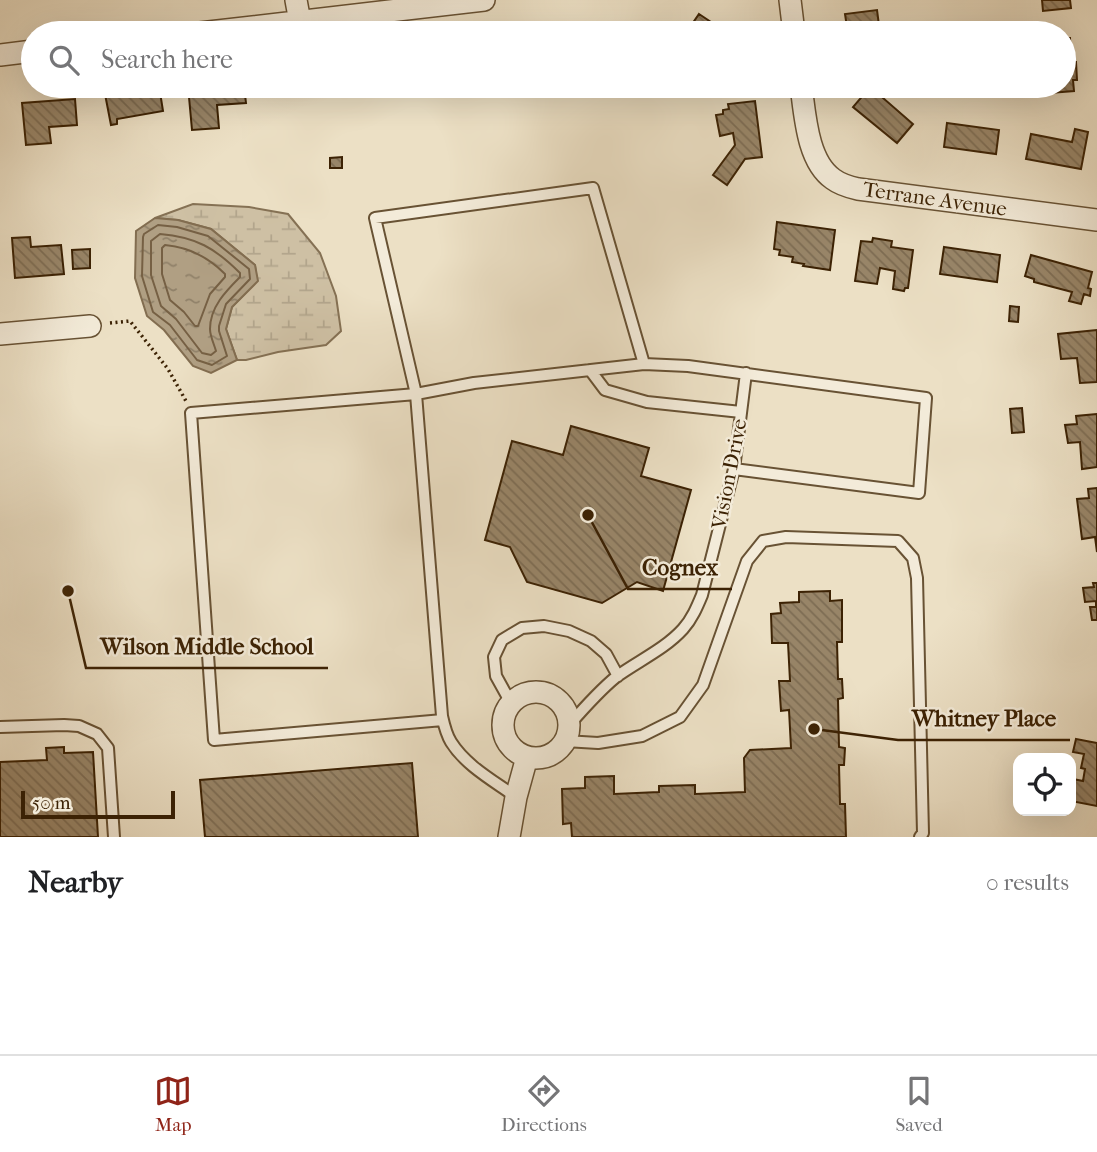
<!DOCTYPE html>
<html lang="en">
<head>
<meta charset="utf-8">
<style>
  :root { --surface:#fff; --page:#f2f2f2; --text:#202124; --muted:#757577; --line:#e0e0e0; --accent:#8f2418 }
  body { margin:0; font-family:"IM FELL French Canon",serif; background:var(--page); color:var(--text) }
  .controls { position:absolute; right:21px; bottom:21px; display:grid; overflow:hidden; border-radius:14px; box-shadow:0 7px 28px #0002 }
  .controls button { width:63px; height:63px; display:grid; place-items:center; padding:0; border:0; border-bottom:2px solid var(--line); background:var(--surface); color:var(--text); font:35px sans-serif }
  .scale { position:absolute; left:21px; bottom:18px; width:154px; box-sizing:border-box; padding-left:7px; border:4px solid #3c2204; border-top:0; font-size:19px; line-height:24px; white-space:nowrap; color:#3c2204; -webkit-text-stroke:5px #f3ebd9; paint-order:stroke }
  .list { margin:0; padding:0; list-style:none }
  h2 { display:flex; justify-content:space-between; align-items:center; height:91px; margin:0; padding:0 28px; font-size:30px }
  h2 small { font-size:23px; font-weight:400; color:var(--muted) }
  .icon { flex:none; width:38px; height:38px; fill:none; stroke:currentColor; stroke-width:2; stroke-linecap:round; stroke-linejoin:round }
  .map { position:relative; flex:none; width:1097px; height:837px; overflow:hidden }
  .search { position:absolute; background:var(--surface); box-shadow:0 7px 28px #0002; left:21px; right:21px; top:21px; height:77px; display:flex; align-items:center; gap:18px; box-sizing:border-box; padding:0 24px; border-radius:38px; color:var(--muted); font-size:26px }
  .sheet { height:217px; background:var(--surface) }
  nav { display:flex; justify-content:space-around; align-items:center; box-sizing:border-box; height:98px; border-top:2px solid var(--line); background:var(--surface); font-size:19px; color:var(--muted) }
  nav a { display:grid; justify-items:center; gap:4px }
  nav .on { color:var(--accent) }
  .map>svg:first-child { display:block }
  .wetland { fill:url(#wetland-marsh); stroke:#857154; stroke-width:2 }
  .water { fill:url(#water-ripples); stroke:#826d50; stroke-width:2 }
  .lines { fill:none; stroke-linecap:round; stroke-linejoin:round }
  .shore { stroke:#766044; stroke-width:2 }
  .building { fill:url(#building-back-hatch); stroke:#3c2204; stroke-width:2 }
  .lane-casing { stroke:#685234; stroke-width:14 }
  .street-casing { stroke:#685234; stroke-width:24 }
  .path { stroke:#3c2204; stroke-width:3.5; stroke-dasharray:2 3.5; stroke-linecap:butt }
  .lane { stroke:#f3ebd9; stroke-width:10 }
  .street { stroke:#f3ebd9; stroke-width:21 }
  .labels { text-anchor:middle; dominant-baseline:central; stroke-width:5; stroke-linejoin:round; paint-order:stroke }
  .street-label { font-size:21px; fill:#3c2204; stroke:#f3ebd9 }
  .leader { fill:none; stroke:#3c2204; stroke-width:2.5 }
  .callout-dot { fill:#3c2204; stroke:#f3ebd9; stroke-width:2.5 }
  .callout-label { font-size:23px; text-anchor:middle; font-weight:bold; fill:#3c2204; stroke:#f3ebd9; stroke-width:5; stroke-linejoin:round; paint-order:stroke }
</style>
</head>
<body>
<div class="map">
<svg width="1097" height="837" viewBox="0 0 1097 837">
  <defs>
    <pattern id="wetland-marsh" width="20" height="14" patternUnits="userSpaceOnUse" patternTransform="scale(1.75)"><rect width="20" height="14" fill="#cec0a4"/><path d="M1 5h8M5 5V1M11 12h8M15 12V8" fill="none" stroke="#b2a58c"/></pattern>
    <pattern id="water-ripples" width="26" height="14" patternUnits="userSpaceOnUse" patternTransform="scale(1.75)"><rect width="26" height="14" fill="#b09f83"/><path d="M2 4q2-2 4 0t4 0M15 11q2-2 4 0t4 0" fill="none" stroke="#908169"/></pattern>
    <pattern id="building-back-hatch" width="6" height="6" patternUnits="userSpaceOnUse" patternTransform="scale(1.75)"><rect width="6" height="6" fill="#988568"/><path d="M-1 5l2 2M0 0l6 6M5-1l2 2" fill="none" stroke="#7d6c53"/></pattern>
  </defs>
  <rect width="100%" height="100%" fill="#ece0c5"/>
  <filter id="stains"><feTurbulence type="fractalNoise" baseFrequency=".00286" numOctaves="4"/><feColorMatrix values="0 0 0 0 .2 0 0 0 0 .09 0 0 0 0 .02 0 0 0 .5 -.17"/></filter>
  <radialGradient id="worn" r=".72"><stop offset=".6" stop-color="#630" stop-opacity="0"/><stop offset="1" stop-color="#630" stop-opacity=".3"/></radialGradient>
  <path class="wetland" d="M193 204 249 207 288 214 320 253 336 296 341 331 326 345 278 352 246 360H237L226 329 232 307 257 281 255 265 211 229 178 220 155 218Z"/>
  <path class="water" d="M155 218 178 220 211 229 255 265 258 281 232 307 226 329 237 360 211 373 193 366 164 330 147 316 135 278 136 231Z"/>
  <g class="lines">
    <path class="shore" d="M158 225 177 227 208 236 249 269 250 279 226 304 219 326V331L227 356 212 365 197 360 170 325 153 312 142 276 143 237 144 234Z
      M160 234C196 237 215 248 240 273V277C226 291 210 307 210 329 210 336 214 344 216 351L211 355 202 353 176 319 161 306 151 275V241Z
      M165 245C189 247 208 257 225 274V277L210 294 198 326H195L184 312 170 300 162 274V248Z"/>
  </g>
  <path class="building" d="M1042 0H1070L1071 8 1043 11Z
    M877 10 880 33H842L841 28 847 27 845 14Z
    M699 14 726 32 728 29 734 33H686Z
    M664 25V33H622V32L633 31V27Z
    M1064 38H1070L1071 62H1076L1077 80H1073L1074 91 1050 93 1049 86H1064Z
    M159 86 163 111 117 119V124L111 125 105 94Z
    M188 86H244L246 103 217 105 219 128 192 130Z
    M275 86H329V93L276 97Z
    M362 86H414V90L362 95Z
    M871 86 874 88 876 86H881L889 92 883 98 913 124 897 143 853 107Z
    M75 99 77 125 49 127 51 143 26 145 22 103Z
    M755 101 762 157 745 159 727 185 713 175 735 145 733 133 720 136 716 115 723 114V110L729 109 728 104Z
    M947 123 999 130 996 154 944 147Z
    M1075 129 1088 132 1081 169 1026 159 1031 134 1072 142Z
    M342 157V168H330V158Z
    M777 222 835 230 830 270 803 266 804 264 792 262 793 257 779 255 780 250 774 249Z
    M30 237 31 247 61 245 64 274 15 278 12 238Z
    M873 238 892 241 891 247 913 250 908 288H905L904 291 893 289 895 271 880 268 877 284 855 281 861 241 872 242Z
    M944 247 1000 255 997 282 940 274Z
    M90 249V268L73 269 72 250Z
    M1031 255 1092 272 1088 288 1091 289 1090 296 1084 294 1081 304 1069 301 1072 292 1034 282V279L1025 276Z
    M1010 306 1019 307 1018 322 1009 321Z
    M1097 330V382L1080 383 1077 358 1061 359 1058 334Z
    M1022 408 1024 432 1012 433 1010 409Z
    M1097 414V467L1082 469 1080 442 1068 443 1065 425 1077 424 1076 416Z
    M571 426 649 448 641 476 691 490 663 591 637 582 602 603 527 582 510 547 485 540 512 441 563 455Z
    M1097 488V552L1095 537 1082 539 1077 499 1089 498 1088 489Z
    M1093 583H1097V620H1092L1090 607H1096V601L1085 602 1083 588 1094 587Z
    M830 591V601L842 600V642H837L838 679H842L843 698 838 699 839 747 845 748 844 765H839L840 804H845L846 837H572L571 823 563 824 562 789 585 788V777L614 776V794L659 792V786L695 785V794L745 792 744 758 750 750 791 748 789 710 781 711 779 681H790L788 643H772L771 614 781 613 780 603 799 602V592Z
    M1076 739 1097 743V806L1071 801 1073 779 1083 781 1085 769 1081 768 1084 754 1073 752Z
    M64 747V753L93 752 98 837H0V762L47 760 46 748Z
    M412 763 418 837H205L200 780Z"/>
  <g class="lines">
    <defs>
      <path id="lane" d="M590 370 605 390 647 402 741 412
        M511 703 496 676 494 657 502 640 522 628 544 626 569 631 591 641 606 654 618 676
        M443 720 214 740 191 413 416 394 474 383 644 364 688 366 926 398 919 493 734 469
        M570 724C584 708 599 691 616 677 638 661 665 649 683 629 692 619 697 607 702 595L734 469 746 373
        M0 727 64 725 79 726 97 734 108 748 114 837
        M565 741 598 743 642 736 680 717 703 685 747 561 763 541 786 537 898 541 913 558 917 578 923 833 920 837
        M516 797C494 781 466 766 451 742 446 734 444 725 442 716L416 394 375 218 593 188 644 364"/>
      <path id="street" d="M296 0 300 22
        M790 0 794 33
        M200 33 484 0
        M0 55 33 51
        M801 86C805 114 807 161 833 179 841 185 849 187 858 189L1097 220
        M0 334 90 326
        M503 725a33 33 0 1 1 66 0a33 33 0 1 1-66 0Z
        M509 837 516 797 527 757"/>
    </defs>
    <use href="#lane" class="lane-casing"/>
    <use href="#street" class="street-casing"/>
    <path class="path" d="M110 323 130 321 168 369 186 401"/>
    <use href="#lane" class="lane"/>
    <use href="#street" class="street"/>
  </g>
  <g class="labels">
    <g class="street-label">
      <text transform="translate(935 199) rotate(8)">Terrane Avenue</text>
      <text transform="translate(729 474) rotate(-79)">Vision Drive</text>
    </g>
  </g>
  <path class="leader" d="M588 515L628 589H732M68 591L86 668H328M814 729L898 740H1070"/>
  <g class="callout-dot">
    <circle cx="588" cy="515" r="7"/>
    <circle cx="68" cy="591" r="7"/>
    <circle cx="814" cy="729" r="7"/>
  </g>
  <g class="callout-label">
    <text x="680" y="575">Cognex</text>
    <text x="207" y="654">Wilson Middle School</text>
    <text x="984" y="726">Whitney Place</text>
  </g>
  <rect width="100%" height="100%" filter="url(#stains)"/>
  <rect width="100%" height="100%" fill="url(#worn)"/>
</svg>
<div class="controls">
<button><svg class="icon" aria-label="locate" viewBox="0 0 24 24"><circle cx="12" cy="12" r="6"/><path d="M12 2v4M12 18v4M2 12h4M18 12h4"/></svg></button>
</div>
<div class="scale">50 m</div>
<div class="search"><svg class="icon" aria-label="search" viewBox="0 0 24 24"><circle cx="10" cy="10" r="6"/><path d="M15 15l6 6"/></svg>Search here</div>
</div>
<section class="sheet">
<h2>Nearby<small>0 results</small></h2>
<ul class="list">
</ul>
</section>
<nav>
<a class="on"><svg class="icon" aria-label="map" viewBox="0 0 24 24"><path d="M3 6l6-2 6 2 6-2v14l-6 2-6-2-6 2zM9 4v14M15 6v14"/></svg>Map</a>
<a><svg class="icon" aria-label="directions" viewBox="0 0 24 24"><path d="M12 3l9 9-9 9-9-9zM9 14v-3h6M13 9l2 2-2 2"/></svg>Directions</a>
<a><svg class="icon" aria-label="saved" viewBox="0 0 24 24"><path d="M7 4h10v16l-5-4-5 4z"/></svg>Saved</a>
</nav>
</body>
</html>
